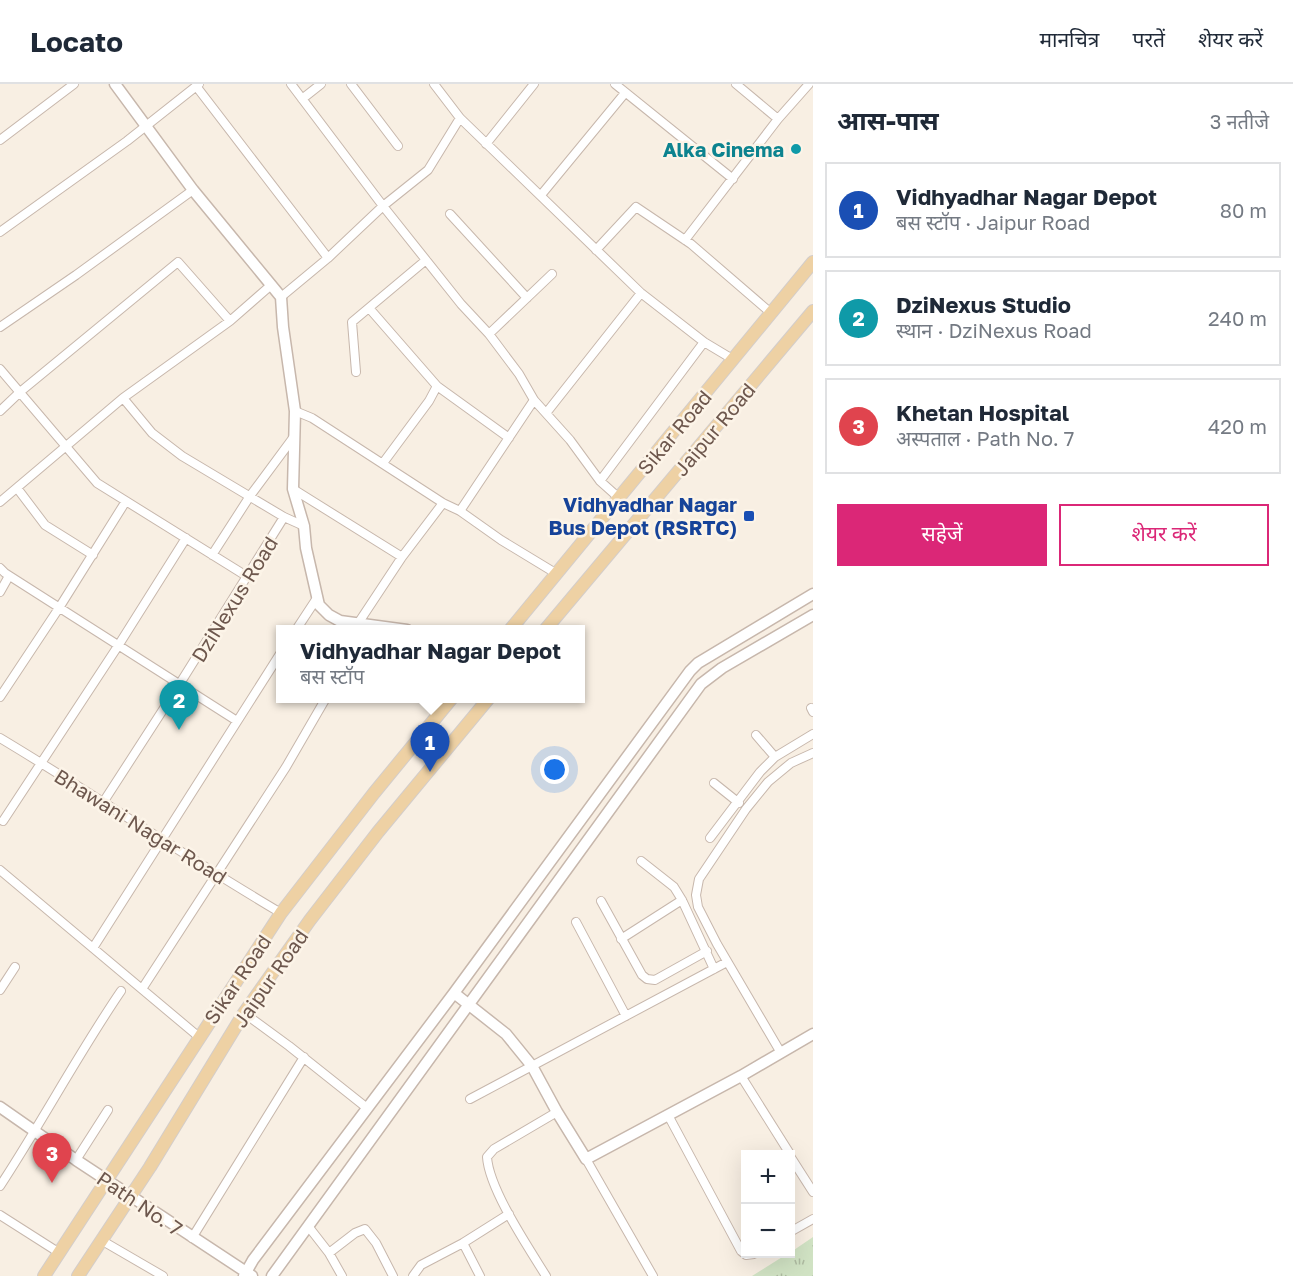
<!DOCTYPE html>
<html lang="hi">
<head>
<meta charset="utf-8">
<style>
  :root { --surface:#fff; --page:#f6f6f7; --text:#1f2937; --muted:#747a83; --line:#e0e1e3; --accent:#db2777 }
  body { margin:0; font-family:"Golos Text","Noto Sans Devanagari",sans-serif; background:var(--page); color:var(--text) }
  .controls { position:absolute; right:18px; bottom:18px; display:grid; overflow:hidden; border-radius:0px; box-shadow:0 6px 24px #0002 }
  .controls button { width:54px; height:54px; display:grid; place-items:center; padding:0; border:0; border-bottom:2px solid var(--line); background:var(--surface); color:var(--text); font:30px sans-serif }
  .you { position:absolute; left:555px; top:686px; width:21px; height:21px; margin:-15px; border:4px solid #fff; border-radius:50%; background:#1a73e8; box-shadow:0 0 0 9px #1a73e833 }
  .badge { display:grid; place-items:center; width:39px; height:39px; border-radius:50%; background:var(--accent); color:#fff; font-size:20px; font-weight:700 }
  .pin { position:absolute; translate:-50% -50px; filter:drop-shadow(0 2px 3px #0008) }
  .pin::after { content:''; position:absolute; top:32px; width:21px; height:18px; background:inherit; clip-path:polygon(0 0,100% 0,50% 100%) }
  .popup { position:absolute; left:276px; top:541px; width:309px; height:78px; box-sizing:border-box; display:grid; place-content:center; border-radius:0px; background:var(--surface); filter:drop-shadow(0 2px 4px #0005); font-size:20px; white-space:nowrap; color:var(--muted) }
  .popup b { font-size:22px; color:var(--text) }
  .popup::after { content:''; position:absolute; left:50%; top:100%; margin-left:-12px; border:12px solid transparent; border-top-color:var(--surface) }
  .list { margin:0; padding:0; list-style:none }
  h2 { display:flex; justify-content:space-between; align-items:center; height:78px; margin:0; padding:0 24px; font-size:26px }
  h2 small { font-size:20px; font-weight:400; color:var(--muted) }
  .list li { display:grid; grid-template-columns:39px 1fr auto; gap:18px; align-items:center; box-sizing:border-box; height:96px; margin:0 12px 12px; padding:0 12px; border:2px solid var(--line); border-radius:0px }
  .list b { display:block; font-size:22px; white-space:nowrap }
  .list p { margin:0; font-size:20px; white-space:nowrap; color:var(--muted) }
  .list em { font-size:20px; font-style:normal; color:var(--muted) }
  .actions { display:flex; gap:12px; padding:18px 24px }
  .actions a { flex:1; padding:14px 0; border:2px solid var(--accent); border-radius:0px; text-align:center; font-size:21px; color:var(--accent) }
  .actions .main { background:var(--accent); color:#fff }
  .map { position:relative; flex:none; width:813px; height:1192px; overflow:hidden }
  header { display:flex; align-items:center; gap:36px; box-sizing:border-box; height:84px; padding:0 30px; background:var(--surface); border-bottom:2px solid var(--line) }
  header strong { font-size:28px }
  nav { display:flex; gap:33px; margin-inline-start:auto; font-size:21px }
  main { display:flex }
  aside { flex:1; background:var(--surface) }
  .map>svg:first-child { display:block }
  .grass { fill:url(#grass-tufts) }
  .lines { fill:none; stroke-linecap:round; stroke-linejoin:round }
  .minor-casing { stroke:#c7b7ac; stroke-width:10 }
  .tertiary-casing { stroke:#c7b7ac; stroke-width:13 }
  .primary-casing { stroke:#d3cdca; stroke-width:14 }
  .minor { stroke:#fff; stroke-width:8 }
  .tertiary { stroke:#fff; stroke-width:10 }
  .primary { stroke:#eed1a4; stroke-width:12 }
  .culture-dot { fill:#0f9aa8; stroke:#fcf4e8; stroke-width:2 }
  .transit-dot { fill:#1a4fb4; stroke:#fcf4e8; stroke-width:2 }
  .labels { text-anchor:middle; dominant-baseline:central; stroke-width:5; stroke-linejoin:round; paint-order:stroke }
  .culture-label { font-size:20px; font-weight:bold; fill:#0d838f; stroke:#fcf4e8; text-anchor:end }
  .street-label { font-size:20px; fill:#6d574d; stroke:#fcf4e8 }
  .transit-label { font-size:20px; font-weight:bold; fill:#164399; stroke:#fcf4e8; text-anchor:end }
</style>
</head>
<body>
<header>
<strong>Locato</strong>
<nav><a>मानचित्र</a><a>परतें</a><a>शेयर करें</a></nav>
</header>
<main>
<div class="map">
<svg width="813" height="1192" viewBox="0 0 813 1192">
  <defs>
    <pattern id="grass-tufts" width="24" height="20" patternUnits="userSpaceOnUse" patternTransform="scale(1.5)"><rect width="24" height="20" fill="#d1e3c4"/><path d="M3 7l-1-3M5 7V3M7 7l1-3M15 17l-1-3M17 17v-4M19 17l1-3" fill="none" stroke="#aebba1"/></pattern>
  </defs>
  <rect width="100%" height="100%" fill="#f8efe3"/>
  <path class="grass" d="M813 1153V1192H752L787 1170H790L791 1168Z"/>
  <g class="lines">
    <defs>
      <path id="minor" d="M291 0 383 122 461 220 489 250 519 290 534 316 570 356 600 397 619 414
        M351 0 398 62
        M434 0 460 34 641 209 704 258 734 276
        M615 0 733 95
        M736 0 778 35
        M196 2 328 174
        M302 15 321 0
        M0 56 74 0
        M486 60 534 0
        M541 111 625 9
        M450 130 527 214
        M0 148 127 57 199 0
        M685 156 778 35 809 0
        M596 166 636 123 691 160 771 229
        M281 213 328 174 383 122 428 86 460 34
        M369 224 437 302 509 354
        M0 243 76 191 193 106
        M489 250 552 190
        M0 285 97 399 248 493
        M356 288 352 238 426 176
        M123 314 152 349 182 372 284 433 304 442
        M0 327 20 308 178 178 230 237
        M295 327 312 334 443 419 460 427 501 456 557 490
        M547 328 641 209
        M383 379 429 317 437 302
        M600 397 704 258
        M17 404 45 441 93 471
        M293 405 402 473
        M0 418 123 314 230 237 270 202
        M460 427 534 316
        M212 471 250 412 293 354
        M0 484 5 489 237 637
        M0 508 9 492
        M359 538 402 473 443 419
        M296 546 317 514
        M0 613 59 524 126 417
        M811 624 813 628
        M756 651 775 673
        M0 654C95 711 186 773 281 829
        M714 699 739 719
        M104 717 179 601 284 433
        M3 737 118 562 186 454
        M710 754 760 688 775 673 813 650
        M641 777 674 803 682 816 714 885
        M0 786 199 953
        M601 817 642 891 647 895 655 896 707 867
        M576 838 626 932
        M621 855 682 816
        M93 864 280 570
        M142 905 286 683 326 614
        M0 906 15 883
        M244 929 289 962 367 1024
        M781 969 717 860 698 823 696 811 699 795 746 725 768 698 791 679 813 669
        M741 992 790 1070
        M470 1015 727 878
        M668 1031 741 1167 746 1171 754 1170
        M790 1072 813 1108
        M586 1075 653 1192
        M76 1076 108 1026
        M0 1102C42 1038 78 970 121 907
        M0 1131 58 1168
        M308 1142 329 1169 342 1192
        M790 1148 813 1135
        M192 1154 304 973
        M101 1156 163 1192
        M463 1159 480 1192
        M329 1169 355 1149 365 1145 376 1159 393 1192
        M413 1192 421 1181 463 1159 509 1130
        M546 1192C528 1163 489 1105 487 1073L494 1065 557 1028"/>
      <path id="tertiary" d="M115 0 193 106 281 213 283 243 295 327 293 405 304 442 306 464 319 521 329 531 340 537 407 546
        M454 909 506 950 532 982 557 1028 586 1075 741 992 813 950
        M0 1023 76 1076 252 1192
        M244 1192 253 1176 454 909 690 587 698 579 813 510
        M272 1192 701 600 722 584 813 531"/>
      <path id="primary" d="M510 546 813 178
        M545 546 813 227
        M44 1192 281 829 374 709 452 614
        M78 1192 150 1083 244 929 310 836 378 748 489 614"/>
    </defs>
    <use href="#minor" class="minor-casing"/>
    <use href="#tertiary" class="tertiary-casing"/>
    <use href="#primary" class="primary-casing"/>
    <use href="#minor" class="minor"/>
    <use href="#tertiary" class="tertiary"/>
    <use href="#primary" class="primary"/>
  </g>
  <circle class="culture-dot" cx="796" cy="65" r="6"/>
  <rect class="transit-dot" x="743" y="426" width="12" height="12" rx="3"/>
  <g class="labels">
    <g class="culture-label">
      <text x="784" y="65">Alka Cinema</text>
    </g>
    <g class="street-label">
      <text transform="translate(714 345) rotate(-50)">Jaipur Road</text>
      <text transform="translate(674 348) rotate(-50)">Sikar Road</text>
      <text transform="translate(234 515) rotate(-58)">DziNexus Road</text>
      <text transform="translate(141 742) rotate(32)">Bhawani Nagar Road</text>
      <text transform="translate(270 894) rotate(-55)">Jaipur Road</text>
      <text transform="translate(237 895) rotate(-56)">Sikar Road</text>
      <text transform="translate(140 1119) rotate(34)">Path No. 7</text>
    </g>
    <g class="transit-label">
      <text x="737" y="420">Vidhyadhar Nagar<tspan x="737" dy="23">Bus Depot (RSRTC)</tspan></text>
    </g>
  </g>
</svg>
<div class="controls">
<button>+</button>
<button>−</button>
</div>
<div class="you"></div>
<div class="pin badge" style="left:430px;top:688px;background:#1a4fb4">1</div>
<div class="popup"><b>Vidhyadhar Nagar Depot</b>बस स्टॉप</div>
<div class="pin badge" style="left:179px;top:646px;background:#0f9aa8">2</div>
<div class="pin badge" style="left:52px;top:1099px;background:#e0444e">3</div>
</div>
<aside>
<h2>आस-पास<small>3 नतीजे</small></h2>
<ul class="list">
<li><span class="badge" style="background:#1a4fb4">1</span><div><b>Vidhyadhar Nagar Depot</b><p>बस स्टॉप · Jaipur Road</p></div><em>80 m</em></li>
<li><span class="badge" style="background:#0f9aa8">2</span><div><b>DziNexus Studio</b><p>स्थान · DziNexus Road</p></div><em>240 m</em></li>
<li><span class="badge" style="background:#e0444e">3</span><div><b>Khetan Hospital</b><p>अस्पताल · Path No. 7</p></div><em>420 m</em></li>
</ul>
<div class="actions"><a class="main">सहेजें</a><a>शेयर करें</a></div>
</aside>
</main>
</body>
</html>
